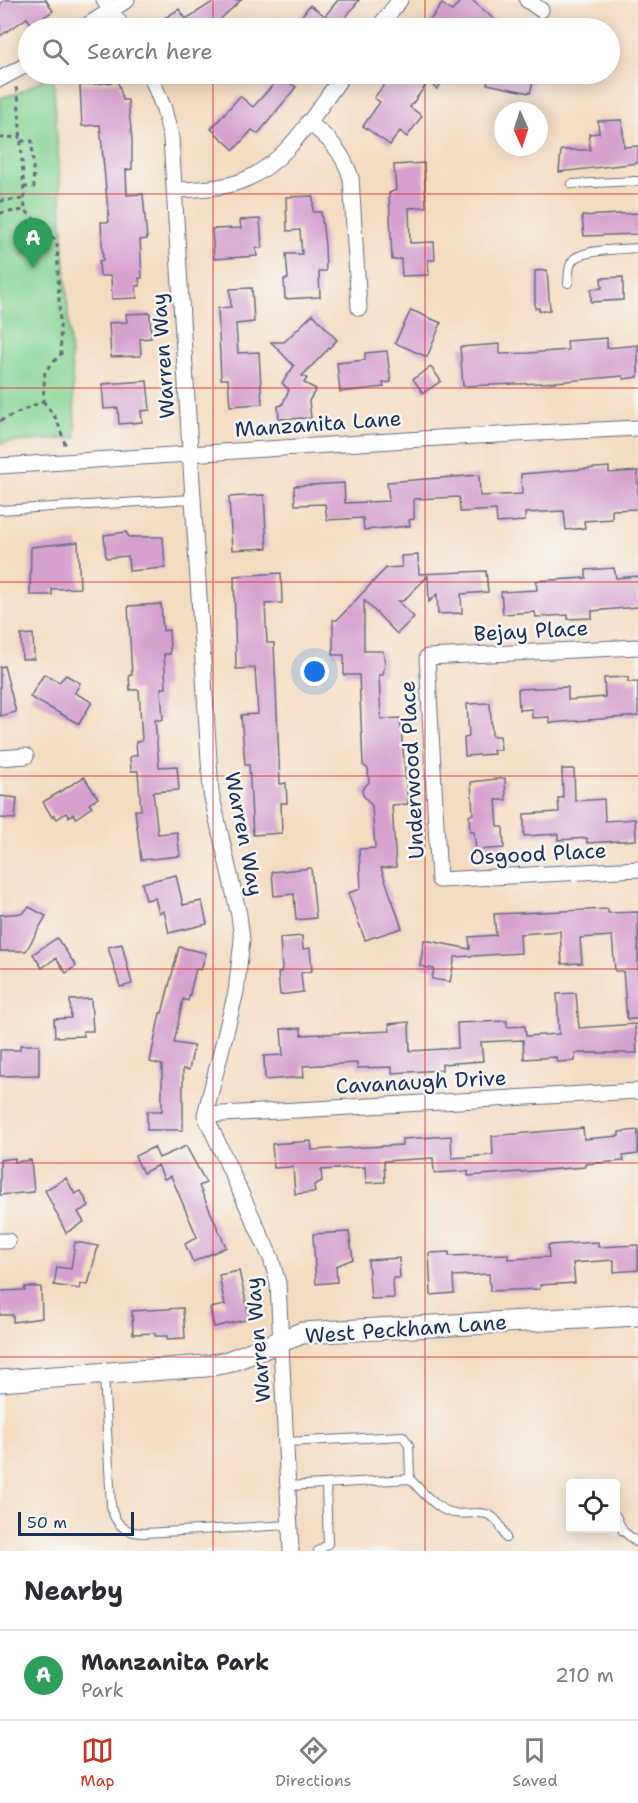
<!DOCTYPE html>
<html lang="en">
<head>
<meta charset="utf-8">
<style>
  :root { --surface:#fff; --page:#f2f2f3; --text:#2b2b33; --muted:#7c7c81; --line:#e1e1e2; --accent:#c8321e }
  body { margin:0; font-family:"Shantell Sans",sans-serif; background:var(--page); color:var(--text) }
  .controls { position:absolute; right:18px; bottom:18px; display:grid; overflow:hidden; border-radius:6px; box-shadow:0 3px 15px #0003 }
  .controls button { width:54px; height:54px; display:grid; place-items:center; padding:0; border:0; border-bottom:2px solid var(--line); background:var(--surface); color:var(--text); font:30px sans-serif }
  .compass { position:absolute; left:494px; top:102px; width:54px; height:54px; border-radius:50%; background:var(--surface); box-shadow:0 3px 15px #0003; rotate:177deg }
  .scale { position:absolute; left:18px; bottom:15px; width:116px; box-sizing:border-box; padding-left:6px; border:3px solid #1b2f5e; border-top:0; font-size:16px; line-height:21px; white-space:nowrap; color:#1b2f5e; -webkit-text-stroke:4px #f6f6f2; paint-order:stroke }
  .you { position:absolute; left:315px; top:672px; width:21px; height:21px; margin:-15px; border:4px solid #fff; border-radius:50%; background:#1a73e8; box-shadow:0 0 0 9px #1a73e833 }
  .badge { display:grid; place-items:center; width:39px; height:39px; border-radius:50%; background:var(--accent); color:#fff; font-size:20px; font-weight:700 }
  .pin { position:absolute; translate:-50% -50px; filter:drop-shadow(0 2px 3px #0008) }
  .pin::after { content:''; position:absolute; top:32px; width:21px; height:18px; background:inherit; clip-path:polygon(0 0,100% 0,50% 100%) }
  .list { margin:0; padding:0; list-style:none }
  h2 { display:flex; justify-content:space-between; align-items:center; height:78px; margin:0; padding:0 24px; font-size:26px }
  h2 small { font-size:20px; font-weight:400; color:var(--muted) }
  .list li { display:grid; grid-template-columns:39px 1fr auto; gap:18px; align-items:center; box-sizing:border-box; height:90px; padding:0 24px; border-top:2px solid var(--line) }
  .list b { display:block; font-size:22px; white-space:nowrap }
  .list p { margin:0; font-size:20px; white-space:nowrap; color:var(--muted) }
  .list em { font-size:20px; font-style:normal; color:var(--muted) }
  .icon { flex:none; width:33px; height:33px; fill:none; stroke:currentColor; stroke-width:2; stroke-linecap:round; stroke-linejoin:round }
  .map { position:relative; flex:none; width:638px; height:1551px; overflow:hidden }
  .search { position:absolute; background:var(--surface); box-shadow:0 3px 15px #0003; left:18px; right:18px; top:18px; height:66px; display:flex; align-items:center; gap:15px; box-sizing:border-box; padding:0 21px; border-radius:33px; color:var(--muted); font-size:22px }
  .sheet { height:168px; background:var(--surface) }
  nav { display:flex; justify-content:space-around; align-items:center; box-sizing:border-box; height:84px; border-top:2px solid var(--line); background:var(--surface); font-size:16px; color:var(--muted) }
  nav a { display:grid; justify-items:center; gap:3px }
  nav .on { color:var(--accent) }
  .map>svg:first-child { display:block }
  .green { fill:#85d493; stroke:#508278; stroke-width:1.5 }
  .building { fill:#d6a1cf }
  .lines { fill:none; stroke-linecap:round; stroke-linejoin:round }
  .lane-casing { stroke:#676c81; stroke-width:10 }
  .street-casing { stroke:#676c81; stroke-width:17 }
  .secondary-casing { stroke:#676c81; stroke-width:23 }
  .path { stroke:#676c81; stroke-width:3; stroke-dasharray:4.5 4.5; stroke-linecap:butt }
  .lane { stroke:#fff; stroke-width:8 }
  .street { stroke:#fff; stroke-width:15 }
  .secondary { stroke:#fff; stroke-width:21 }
  .grid { fill:none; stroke:#d62828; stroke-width:1.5; stroke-opacity:0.55 }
  .labels { text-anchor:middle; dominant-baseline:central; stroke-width:5; stroke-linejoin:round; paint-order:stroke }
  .street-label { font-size:21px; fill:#1b2f5e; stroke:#f6f6f2 }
</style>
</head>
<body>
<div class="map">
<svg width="638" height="1551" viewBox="0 0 638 1551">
  <rect width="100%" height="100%" fill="#f6f6f2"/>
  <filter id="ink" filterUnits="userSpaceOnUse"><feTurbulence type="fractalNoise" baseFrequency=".0167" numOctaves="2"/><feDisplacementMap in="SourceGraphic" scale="12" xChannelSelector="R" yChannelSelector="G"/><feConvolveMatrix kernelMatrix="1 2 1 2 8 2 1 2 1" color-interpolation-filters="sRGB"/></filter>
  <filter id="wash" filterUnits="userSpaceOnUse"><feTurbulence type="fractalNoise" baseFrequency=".008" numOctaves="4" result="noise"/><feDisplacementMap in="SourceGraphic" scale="24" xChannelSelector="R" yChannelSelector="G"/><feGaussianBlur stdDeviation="1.35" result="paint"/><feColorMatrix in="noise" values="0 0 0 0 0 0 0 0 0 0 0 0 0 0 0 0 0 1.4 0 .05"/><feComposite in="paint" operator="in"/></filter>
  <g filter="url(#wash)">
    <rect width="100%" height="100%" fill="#f4dcc1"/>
    <path class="green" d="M53 74 76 438 0 443V98L18 93Z"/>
    <g id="blocks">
      <path class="building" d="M5 0H46L53 11 32 25 27 18 0 36V4Z
        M216 0H241L211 28H165L160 21 179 9 186 19Z
        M338 0H359L339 26 341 28H292L310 5 325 16Z
        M461 0H472L504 28H433L427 24 442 4 452 11Z
        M257 74H297L290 83 296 87 258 134 252 130 234 150 211 129 240 96 253 107 273 85Z
        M392 74H449L437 89 428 82 410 107 422 116 407 137 400 131 390 145 363 126 380 102 374 98Z
        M489 74H535L530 93 487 84Z
        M118 82 123 100H128L132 140V169L126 170 127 195 143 194 147 239 140 240 142 278H139L140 286H136L137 298 112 299 111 276H100L99 261 103 260 101 222H109L100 125 82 126 80 85Z
        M622 120 624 147 638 146V163L559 172 561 150H590L589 134 599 133 598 121Z
        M424 163 426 207 409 208 410 243 434 242 435 260H428L429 275 402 276 401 259 392 260 389 193 396 190 394 165Z
        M313 196V212H321L325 246 326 271H319L320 297 285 299 284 279H288L286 254H302L300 230 287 231 286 197Z
        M638 213V234L584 236 582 216Z
        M260 219 262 248H256L257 256 214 259 212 229 241 228 240 220Z
        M547 270 550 310 539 311V308H535V271Z
        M623 277V300L591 302V289L602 288 601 278Z
        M252 288 254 322 236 324 238 353 259 352 262 404 230 406 228 379H221L218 308 231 307 230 289Z
        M411 310 441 323 427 357 395 343Z
        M150 313 151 338 140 339 141 356 111 357 109 323 127 322 126 314Z
        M313 314 337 340 302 376 307 378 304 383 316 389 309 401 311 418 279 419 278 406 282 405 289 390 282 383 294 366 271 342H284Z
        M607 338V348L638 345V377L624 379 623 376 544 383 463 386 460 347 500 344V354L529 353 568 350 567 341Z
        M387 351 391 382 383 383 384 387 340 392 337 363 365 360V353Z
        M431 367 441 381 423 393 413 379Z
        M147 381 150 410 141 411 142 422 119 424 118 408 104 409 102 384Z
        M609 467V473L638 471V509L612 510V519L584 521 585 528 566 530 564 511 525 513V521L497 523 496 510 460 512 459 497 414 499V519L409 520 410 526 364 530 363 518 327 520 325 504 295 505 294 486 344 483 345 503 389 501 387 482 479 475 480 496 522 494 521 474Z
        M264 495 267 548 232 550 229 497Z
        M126 532 129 537H163L165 568 129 571 128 556 106 558 104 535Z
        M78 542 80 588 52 589V595H30L31 547Z
        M418 555 419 574 486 571 488 592 461 594 462 613 438 614 437 594 429 602 428 576 403 601H398L414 617 397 634 364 600V651H383L385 663 383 675H379L381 719 400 718 408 804 392 805 396 867 381 868 402 928 365 940 348 893 361 889 359 849 375 848 372 806 363 795 362 790 369 782 368 769 363 765 359 675H344V655H333V620H337L386 568 402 567 401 556Z
        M614 568 616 578 638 576V607L592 611V618L568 619V615L536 617 535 612 503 614 501 592 537 590 536 581 586 578V570Z
        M281 573 282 603 265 604 267 643H274L280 784 286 783 287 803H281L282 833 253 835 249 765H245L241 715 258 714 255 668 236 669 234 576Z
        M161 604 163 631 169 630 170 654H164L166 688H161L163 720H155L159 767 177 766 179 790 153 792 158 834 177 832 180 856 141 860 135 810H141L138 771H131L130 757 137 755 136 742 142 741 139 690H130L129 675H132L128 606Z
        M33 634 34 659H22L21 635Z
        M4 666 16 712 0 716V667Z
        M44 674 59 682 66 675 80 683 75 693 92 702 79 724 30 697Z
        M628 677V682H638V716L550 723 549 717 532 718V709L519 710 518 689 568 687V700L605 697 604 678Z
        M490 703 492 736H500L501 750H493L494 754 465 756 464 738 469 737 467 704Z
        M562 769H574L575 801 604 799 605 821 635 819 636 840 587 843V838L558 840V834L524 836V814L559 812 558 798H563Z
        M84 777 98 798 89 804 92 807 76 818 73 814 69 817 66 813 57 819 54 815 52 817 43 802Z
        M505 778 506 800H496L498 827H503L504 848 476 850 474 832H470L469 816 473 814 471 782Z
        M0 796 17 798 15 819 0 818Z
        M311 868 316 918 296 920 294 894 274 896 272 872Z
        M176 875 183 905 202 901 207 924 169 933 164 911 159 913 155 898 146 900 142 883Z
        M29 907 46 916 26 951H0V915L23 913Z
        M608 909V913L638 912V1019H627L623 971H615L612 936 580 938 582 963 562 964 560 931 520 934 521 953 455 957 450 982 432 979 434 969 420 966 424 940 470 949 469 937 496 935 494 914Z
        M302 936 303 949 310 948 312 971 301 973 303 992 280 995 278 973 281 972 282 969 280 938Z
        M57 938 76 966 66 973 56 958 42 968 33 954Z
        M122 944 132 984 120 987 108 947Z
        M179 947 206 953 201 970 196 969 188 1001 183 999 174 1043 194 1046 189 1070 183 1069V1130H147V1111H162V1065L150 1062 160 1013H162Z
        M576 993 579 1028 635 1024 637 1053H575V1061L557 1062 556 1057 524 1059 523 1040 481 1042 483 1061 442 1064V1070L392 1073V1067L357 1068V1063L303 1066 304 1077 265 1080 264 1056 283 1055 281 1029 301 1028V1035L390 1031 389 1024 409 1022 410 1051 458 1048 457 1023 507 1021V1027L525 1026 526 1036 559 1034 557 994Z
        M91 999 93 1031H83L84 1036 55 1037 54 1019 71 1018 70 1000Z
        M20 1045H39V1075L0 1076V1050H20Z
        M583 1128 584 1139 619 1136V1132L638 1130V1154L623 1156 624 1161 585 1164V1167L468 1176V1171L434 1173 433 1158 384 1161 385 1182 366 1183 365 1167 321 1170 322 1181 314 1185 315 1192 295 1194 293 1167 274 1168 272 1144 311 1141 312 1150 402 1145V1139L451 1136 452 1158 493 1155 492 1136Z
        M186 1146 206 1183 199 1186 226 1247 193 1262 185 1244 197 1237 171 1176 164 1179 158 1165 143 1173 135 1156 154 1147 159 1158Z
        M15 1158V1162L31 1160 34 1192 0 1195V1160Z
        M66 1178 75 1194 81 1191 89 1206 78 1212 84 1222 66 1233 45 1190Z
        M349 1232 353 1259 336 1266 337 1282 316 1284 313 1234Z
        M75 1242 98 1246 88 1285 81 1284 80 1289 54 1285 57 1267 71 1269Z
        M598 1242V1247L638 1245V1270L614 1272V1260L573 1263 575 1283 540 1285V1289L490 1291 489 1274 453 1276 454 1293 431 1295 429 1253 449 1252V1256L508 1254V1259L549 1257 548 1245Z
        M399 1258 400 1278H393L394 1298 371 1299 368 1260Z
        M239 1271 250 1319 214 1327 210 1308 225 1305 219 1275Z
        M25 1287H41L42 1318 13 1322V1315H0V1291L25 1290Z
        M183 1308 185 1338 167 1339V1336H155V1333L133 1334 132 1311Z"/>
    </g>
  </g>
  <g filter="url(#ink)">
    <use href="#blocks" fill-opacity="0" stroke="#676c81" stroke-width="1.5"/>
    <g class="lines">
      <defs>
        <path id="lane" d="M572 184 638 181
          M568 283C569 275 568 266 573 260 583 249 624 249 638 248
          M0 510 193 499
          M104 1375 111 1505C114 1524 124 1533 144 1533L290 1525
          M286 1442 403 1436 409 1445 410 1479
          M288 1486 410 1479C419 1488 429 1501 441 1508 468 1525 490 1494 506 1538
          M616 1516 623 1531 638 1543
          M318 1551 328 1544 326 1484"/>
        <path id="street" d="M104 0 123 28
          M527 0 541 10
          M83 28 127 0
          M378 28 400 0
          M150 74 164 109 171 138 211 793 239 915 242 940 236 992 205 1115 271 1258 278 1283 291 1551
          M0 79 28 64
          M308 122C329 138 343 152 351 178L359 308
          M174 190C196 189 218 189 239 182 287 165 315 112 344 74
          M0 466 438 438 638 428
          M638 647 427 657 439 880 638 869
          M0 758 26 756
          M205 1115 638 1091
          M0 1241H8"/>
        <path id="secondary" d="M0 1381 206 1366 228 1362 302 1333 638 1315"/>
      </defs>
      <use href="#lane" class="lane-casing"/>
      <use href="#street" class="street-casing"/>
      <use href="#secondary" class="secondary-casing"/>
      <path class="path" d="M0 138 21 137
        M21 141H32L34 187H24
        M0 201 25 199
        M0 213 25 210 18 93 15 86
        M43 401 57 420 66 447
        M0 421 43 401 45 371 61 354 57 242 25 210"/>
      <use href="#lane" class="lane"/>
      <use href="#street" class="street"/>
      <use href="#secondary" class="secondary"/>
    </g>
  </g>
  <path class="grid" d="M213 0V28M425 0V28M213 74V1551M425 74V1551M0 194H638M0 388H638M0 582H638M0 776H638M0 969H638M0 1163H638M0 1357H638"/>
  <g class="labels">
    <g class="street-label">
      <text transform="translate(163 356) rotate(-94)">Warren Way</text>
      <text transform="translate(318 424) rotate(-4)">Manzanita Lane</text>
      <text transform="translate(531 631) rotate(-3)">Bejay Place</text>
      <text transform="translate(412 770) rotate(-93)">Underwood Place</text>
      <text transform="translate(244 834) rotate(79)">Warren Way</text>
      <text transform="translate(538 854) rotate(-3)">Osgood Place</text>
      <text transform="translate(421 1082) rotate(-3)">Cavanaugh Drive</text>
      <text transform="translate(406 1329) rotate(-4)">West Peckham Lane</text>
      <text transform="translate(258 1340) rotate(-95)">Warren Way</text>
    </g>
  </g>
</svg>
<div class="controls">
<button><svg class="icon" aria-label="locate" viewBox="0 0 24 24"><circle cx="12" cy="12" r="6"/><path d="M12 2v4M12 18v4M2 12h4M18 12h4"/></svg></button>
</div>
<svg class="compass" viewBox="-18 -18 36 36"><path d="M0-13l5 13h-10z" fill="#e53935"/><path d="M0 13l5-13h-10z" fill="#7c7c81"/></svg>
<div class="scale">50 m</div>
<div class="you"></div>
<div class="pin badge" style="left:33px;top:268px;background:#2e9e5b">A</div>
<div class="search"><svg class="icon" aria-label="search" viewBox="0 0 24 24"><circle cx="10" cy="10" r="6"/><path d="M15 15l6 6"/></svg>Search here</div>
</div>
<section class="sheet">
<h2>Nearby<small></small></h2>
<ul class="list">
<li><span class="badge" style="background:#2e9e5b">A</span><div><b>Manzanita Park</b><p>Park</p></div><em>210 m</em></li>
</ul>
</section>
<nav>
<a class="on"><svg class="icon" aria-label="map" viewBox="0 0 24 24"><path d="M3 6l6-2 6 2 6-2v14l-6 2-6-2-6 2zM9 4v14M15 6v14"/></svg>Map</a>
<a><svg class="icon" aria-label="directions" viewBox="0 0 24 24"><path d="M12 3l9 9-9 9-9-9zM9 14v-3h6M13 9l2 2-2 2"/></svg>Directions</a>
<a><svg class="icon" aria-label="saved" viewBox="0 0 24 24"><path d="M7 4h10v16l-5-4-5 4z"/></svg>Saved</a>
</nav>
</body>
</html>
